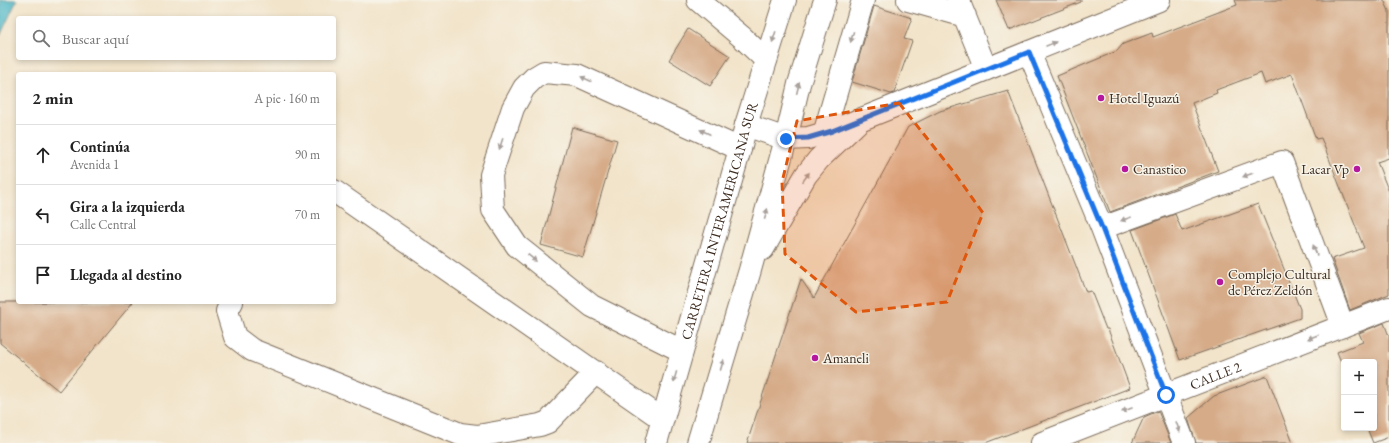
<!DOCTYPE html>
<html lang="es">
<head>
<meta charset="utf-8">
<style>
  :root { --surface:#fff; --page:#f6f6f6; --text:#222; --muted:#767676; --line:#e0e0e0 }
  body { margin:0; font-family:"EB Garamond",serif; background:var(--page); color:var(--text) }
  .controls { position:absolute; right:12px; bottom:12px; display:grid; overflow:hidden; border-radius:4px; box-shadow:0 2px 6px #0003 }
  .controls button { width:36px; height:36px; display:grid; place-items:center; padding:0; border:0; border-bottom:1px solid var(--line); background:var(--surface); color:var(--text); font:20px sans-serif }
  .stop { position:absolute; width:12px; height:12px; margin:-9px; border:3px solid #1a73e8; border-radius:50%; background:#fff }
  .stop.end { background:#1a73e8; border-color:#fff; box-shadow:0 1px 4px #0008 }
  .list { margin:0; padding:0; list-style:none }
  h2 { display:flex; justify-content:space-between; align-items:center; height:52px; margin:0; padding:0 16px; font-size:17px }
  h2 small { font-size:13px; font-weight:400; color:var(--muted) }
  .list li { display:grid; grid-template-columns:26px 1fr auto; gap:12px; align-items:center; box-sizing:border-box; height:60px; padding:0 16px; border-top:1px solid var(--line) }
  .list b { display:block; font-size:15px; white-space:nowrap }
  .list p { margin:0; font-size:13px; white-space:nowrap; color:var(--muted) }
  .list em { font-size:13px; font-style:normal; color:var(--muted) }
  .icon { flex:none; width:22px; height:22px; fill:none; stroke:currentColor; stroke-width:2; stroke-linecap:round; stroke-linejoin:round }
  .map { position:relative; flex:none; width:1389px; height:443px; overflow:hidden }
  .search { position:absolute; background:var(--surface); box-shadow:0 2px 6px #0003; left:16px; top:16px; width:320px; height:44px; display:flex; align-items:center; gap:10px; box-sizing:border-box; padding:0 14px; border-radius:4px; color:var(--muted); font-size:15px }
  .panel { position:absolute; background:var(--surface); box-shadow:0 2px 6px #0003; left:16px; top:72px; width:320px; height:232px; border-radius:4px }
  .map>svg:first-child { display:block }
  .water { fill:#4cb7c8; stroke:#447073 }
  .building { fill:#d6ab88 }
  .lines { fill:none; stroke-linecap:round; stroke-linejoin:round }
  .minor-casing { stroke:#7b6b5a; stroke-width:24 }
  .major-casing { stroke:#7b6b5a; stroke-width:24 }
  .highway-casing { stroke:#7b6b5a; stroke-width:24 }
  .minor { stroke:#fff; stroke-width:22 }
  .major { stroke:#fff; stroke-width:22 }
  .highway { stroke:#fff; stroke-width:22 }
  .oneway { fill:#a79f9a }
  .route { stroke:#1a73e8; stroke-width:5 }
  .marked { fill:#df570d; fill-opacity:0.2; stroke:#df570d; stroke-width:3; stroke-dasharray:8 5; stroke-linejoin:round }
  .poi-dot { fill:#b5179e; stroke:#f7f3e8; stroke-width:1.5 }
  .labels { text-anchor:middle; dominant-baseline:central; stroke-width:3; stroke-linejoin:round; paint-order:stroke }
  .poi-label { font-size:14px; fill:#3b2a1e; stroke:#f7f3e8; text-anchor:start }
  .street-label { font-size:14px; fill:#3b2a1e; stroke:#f7f3e8 }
</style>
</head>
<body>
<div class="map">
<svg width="1389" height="443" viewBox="0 0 1389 443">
  <rect width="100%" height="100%" fill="#f7f3e8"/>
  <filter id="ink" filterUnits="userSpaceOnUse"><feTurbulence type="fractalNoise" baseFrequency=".025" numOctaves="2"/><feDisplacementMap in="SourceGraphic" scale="8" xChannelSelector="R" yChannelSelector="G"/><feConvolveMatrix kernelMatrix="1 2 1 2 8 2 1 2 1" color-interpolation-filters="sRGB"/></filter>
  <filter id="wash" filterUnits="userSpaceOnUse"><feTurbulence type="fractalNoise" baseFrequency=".012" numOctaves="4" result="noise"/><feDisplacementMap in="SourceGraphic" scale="16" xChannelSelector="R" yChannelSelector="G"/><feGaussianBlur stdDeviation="0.9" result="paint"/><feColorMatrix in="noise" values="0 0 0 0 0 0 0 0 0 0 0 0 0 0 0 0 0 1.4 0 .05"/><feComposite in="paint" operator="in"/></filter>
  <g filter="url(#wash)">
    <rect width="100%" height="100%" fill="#f2e4ca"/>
    <path class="water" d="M0 0H17L0 36Z"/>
    <g id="blocks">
      <path class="building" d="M996 0H1081V2L1009 30Z
        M1235 0H1384L1389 11V158L1377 162 1389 192V294L1350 310 1332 259 1364 248 1321 138 1316 139 1292 74 1265 84 1261 73 1216 90 1217 93 1192 103 1218 171 1110 212 1057 76 1117 51 1123 44 1152 33 1153 37 1237 5Z
        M874 6 912 18 904 39 912 41 894 93 891 94 852 82Z
        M688 29 730 56 710 86 669 60Z
        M1008 91 1086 292 1091 291 1106 329H1108L1130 388 985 443H747L801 279 814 298 908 127 940 111Z
        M572 127 617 140 583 257 541 245Z
        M1258 204 1300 309V318L1180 360 1132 230 1175 214 1182 231Z
        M0 302H133L59 391 0 343Z
        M1384 323 1389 336V437L1373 443 1367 428H1374V362H1344V369L1337 352 1363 342 1359 333Z
        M1267 376 1293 443H1196L1188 418 1214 396Z
        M1158 411 1171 443H1132L1144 417Z"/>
    </g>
  </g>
  <g filter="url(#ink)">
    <use href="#blocks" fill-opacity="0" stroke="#7b6b5a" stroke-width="1"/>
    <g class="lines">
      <defs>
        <path id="minor" d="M698 0 743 38 766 60
          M908 0 965 16
          M958 0 986 69
          M1029 52 1102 228 1184 443
          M824 134 863 0
          M334 191 662 419
          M1102 228 1282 162 1343 326
          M232 302 227 311 235 337 252 350 460 434 477 436 483 435 540 425 548 422 596 372
          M682 351 592 306 517 246 493 210 491 175 513 108 524 88 534 78 544 72 577 75 740 149"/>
        <g id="major">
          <path d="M746 125 786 139 808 138 832 131 1159 0"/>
          <path id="s1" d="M1042 443 1389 308"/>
        </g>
        <g id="highway">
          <path d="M763 249 806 175 819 159 859 121"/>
          <path id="s2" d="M656 443 740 149 746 125 785 0"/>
          <path d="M698 443 750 270 786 139 799 84 825 0"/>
        </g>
      </defs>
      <use href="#minor" class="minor-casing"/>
      <use href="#major" class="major-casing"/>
      <use href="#highway" class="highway-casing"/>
      <use href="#minor" class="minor"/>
      <use href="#major" class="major"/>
      <use href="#highway" class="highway"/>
    </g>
    <defs><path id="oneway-solid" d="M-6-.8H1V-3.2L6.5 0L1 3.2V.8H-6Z"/></defs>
    <g class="oneway">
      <use href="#oneway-solid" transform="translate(774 37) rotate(108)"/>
      <use href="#oneway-solid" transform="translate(852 37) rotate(106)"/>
      <use href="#oneway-solid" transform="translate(1051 44) rotate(-22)"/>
      <use href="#oneway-solid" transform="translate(586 79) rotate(-156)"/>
      <use href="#oneway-solid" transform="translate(798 88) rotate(-76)"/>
      <use href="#oneway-solid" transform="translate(705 132) rotate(-155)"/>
      <use href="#oneway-solid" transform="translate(501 144) rotate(108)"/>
      <use href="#oneway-solid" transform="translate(1248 175) rotate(160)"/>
      <use href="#oneway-solid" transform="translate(806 177) rotate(-55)"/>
      <use href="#oneway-solid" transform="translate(766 214) rotate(-75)"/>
      <use href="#oneway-solid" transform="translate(1126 219) rotate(160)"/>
      <use href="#oneway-solid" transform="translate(1315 250) rotate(-110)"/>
      <use href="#oneway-solid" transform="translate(532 258) rotate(39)"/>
      <use href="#oneway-solid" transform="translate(1313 337) rotate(159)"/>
      <use href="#oneway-solid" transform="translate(722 365) rotate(-73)"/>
      <use href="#oneway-solid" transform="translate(675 377) rotate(106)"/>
      <use href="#oneway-solid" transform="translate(1127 410) rotate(159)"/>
      <use href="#oneway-solid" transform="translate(1178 427) rotate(70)"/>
    </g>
  </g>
  <g class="lines" filter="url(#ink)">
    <path class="route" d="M786 139 808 138 832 131 1029 52 1102 228 1166 395"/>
  </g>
  <path class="marked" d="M899 103 953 171 983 213 947 302 856 312 785 254 782 182 797 121Z"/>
  <g class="poi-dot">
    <circle cx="1101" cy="98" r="4"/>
    <circle cx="1125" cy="169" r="4"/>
    <circle cx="1357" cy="169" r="4"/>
    <circle cx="1220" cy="282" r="4"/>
    <circle cx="815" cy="358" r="4"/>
  </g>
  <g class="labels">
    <g class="poi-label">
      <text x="1109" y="98">Hotel Iguazú</text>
      <text x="1133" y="169">Canastico</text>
      <text x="1349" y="169" text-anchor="end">Lacar Vp</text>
      <text x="1228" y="274">Complejo Cultural<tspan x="1228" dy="16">de Pérez Zeldón</tspan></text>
      <text x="823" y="358">Amaneli</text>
    </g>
    <g class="street-label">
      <text stroke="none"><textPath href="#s2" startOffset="231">CARRETERA INTERAMERICANA SUR</textPath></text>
      <text stroke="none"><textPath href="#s1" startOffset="186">CALLE 2</textPath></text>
    </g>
  </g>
</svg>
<div class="controls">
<button>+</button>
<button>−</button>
</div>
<div class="stop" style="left:1166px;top:395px"></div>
<div class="stop end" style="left:786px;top:139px"></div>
<div class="search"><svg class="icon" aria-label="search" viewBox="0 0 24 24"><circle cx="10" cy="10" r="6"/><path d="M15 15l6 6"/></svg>Buscar aquí</div>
<section class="panel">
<h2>2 min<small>A pie · 160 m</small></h2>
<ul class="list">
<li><svg class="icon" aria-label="ahead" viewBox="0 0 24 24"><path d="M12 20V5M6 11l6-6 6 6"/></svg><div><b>Continúa</b><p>Avenida 1</p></div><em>90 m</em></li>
<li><svg class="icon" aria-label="left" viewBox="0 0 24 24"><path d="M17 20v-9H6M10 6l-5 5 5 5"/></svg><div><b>Gira a la izquierda</b><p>Calle Central</p></div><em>70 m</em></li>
<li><svg class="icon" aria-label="arrive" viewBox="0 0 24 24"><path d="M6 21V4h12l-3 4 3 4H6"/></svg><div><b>Llegada al destino</b></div></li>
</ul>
</section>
</div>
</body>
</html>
